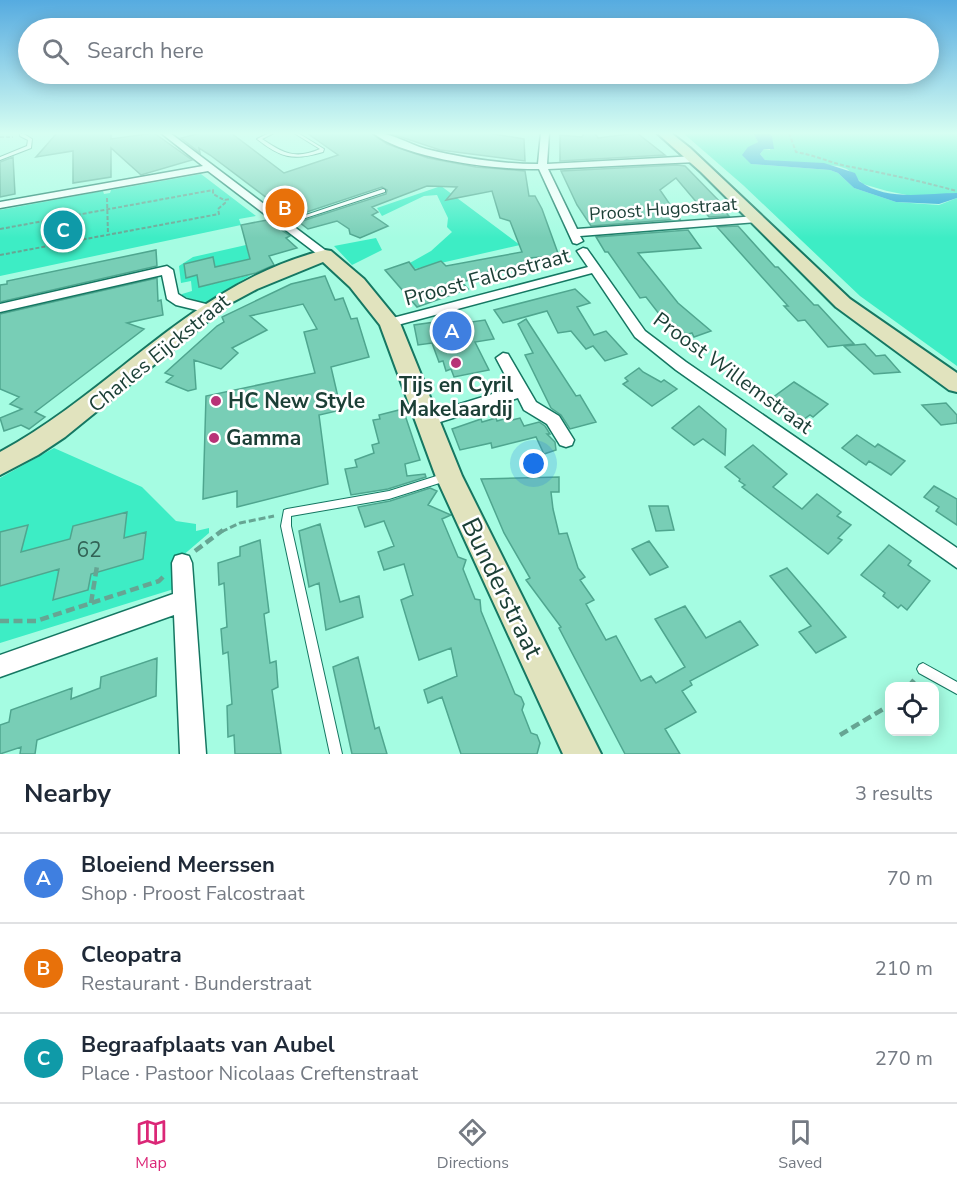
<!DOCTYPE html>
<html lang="en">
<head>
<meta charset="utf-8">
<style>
  :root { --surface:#fff; --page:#f6f6f7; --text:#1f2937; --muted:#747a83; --line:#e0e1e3; --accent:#db2777 }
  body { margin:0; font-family:"Nunito Sans",sans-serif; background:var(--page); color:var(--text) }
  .controls { position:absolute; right:18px; bottom:18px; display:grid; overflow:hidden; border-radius:12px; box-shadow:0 3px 15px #0003 }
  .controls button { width:54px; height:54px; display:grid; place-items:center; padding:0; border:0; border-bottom:2px solid var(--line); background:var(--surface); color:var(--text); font:30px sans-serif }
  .you { position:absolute; left:534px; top:464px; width:21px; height:21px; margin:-15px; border:4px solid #fff; border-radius:50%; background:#1a73e8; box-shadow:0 0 0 9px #1a73e833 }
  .badge { display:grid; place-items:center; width:39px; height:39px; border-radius:50%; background:var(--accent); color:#fff; font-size:20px; font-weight:700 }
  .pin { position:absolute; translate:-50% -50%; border:3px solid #fff; box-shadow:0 2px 6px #0006 }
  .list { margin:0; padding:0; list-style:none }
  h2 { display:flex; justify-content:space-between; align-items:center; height:78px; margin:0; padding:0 24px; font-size:26px }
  h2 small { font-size:20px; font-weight:400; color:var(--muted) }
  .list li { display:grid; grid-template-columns:39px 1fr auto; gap:18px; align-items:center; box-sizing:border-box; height:90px; padding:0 24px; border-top:2px solid var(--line) }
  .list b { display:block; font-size:22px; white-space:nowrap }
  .list p { margin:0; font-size:20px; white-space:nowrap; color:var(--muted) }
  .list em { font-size:20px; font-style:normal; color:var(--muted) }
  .icon { flex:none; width:33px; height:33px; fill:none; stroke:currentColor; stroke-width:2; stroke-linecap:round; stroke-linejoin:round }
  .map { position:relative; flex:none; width:957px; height:754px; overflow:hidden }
  .search { position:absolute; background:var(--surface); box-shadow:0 3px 15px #0003; left:18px; right:18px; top:18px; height:66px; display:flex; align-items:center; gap:15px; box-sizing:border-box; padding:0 21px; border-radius:33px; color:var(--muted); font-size:22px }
  .sheet { height:348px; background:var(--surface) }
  nav { display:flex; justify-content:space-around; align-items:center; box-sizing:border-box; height:84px; border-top:2px solid var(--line); background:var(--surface); font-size:16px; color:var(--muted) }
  nav a { display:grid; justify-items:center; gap:3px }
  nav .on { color:var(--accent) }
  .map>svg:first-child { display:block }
  .green { fill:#3dedc5 }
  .water { fill:#1c9ed5 }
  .building { fill:#78ceb6; stroke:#4fa68f; stroke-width:1.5 }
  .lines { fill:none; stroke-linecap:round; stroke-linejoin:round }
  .lane-casing { stroke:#157762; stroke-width:2 }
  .street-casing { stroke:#157762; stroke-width:3 }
  .secondary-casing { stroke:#157762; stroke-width:4 }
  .path-far2 { stroke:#66a593; stroke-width:2; stroke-dasharray:4 2; stroke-linecap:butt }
  .path-far1 { stroke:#66a593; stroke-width:3; stroke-dasharray:7 3; stroke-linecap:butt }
  .path { stroke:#66a593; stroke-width:4.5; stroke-dasharray:9 4.5; stroke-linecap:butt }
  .lane { fill:#fff; fill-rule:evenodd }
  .street { fill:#fff; fill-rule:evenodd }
  .secondary { fill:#e1e3be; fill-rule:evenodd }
  .poi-dot { fill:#b83377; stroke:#fff; stroke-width:2 }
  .labels { text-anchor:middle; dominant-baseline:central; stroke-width:5; stroke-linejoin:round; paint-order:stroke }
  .far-street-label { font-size:18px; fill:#1b3f36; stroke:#fff }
  .street-label { font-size:21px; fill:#1b3f36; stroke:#fff }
  .poi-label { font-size:21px; font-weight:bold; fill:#1b3f36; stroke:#fff; text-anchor:start }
  .near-number-label { font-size:21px; fill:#326356 }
  .near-street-label { font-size:26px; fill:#1b3f36; stroke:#fff }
</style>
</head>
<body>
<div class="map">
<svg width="957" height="754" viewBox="0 0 957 754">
  <rect width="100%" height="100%" fill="#a5fce2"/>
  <path class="green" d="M683 133H753L758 142 753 145 751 164 830 170 838 173 854 188 896 202 939 205 957 198V366L860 296 743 185Z
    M768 133H957V193L917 197 887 191 863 184 847 169 838 166 765 160 760 154 764 149 770 150 772 136Z
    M201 174 256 216 239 219 241 225 0 276V210L103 191 104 194 110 193 111 190Z
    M441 186 520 245 410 270 408 264 431 251 452 232 447 227 448 218 437 195 424 196 382 216 377 208Z
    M376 238 382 250 352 265 334 246Z
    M246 245 250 259 215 267 213 257 184 264 186 277 197 275 199 287 251 275 205 303 182 296V294L192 291 191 281 181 283 179 266 193 257Z
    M54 448 142 487 176 521 196 524V531L209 528V533L174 563V589L0 643V478Z"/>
  <path class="water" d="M753 133H768L772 136 774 149H764L760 154 765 160 824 163 855 173 859 181C887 202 926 193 957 193V198L939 204 896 202 854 188 838 173 830 170 751 164 742 155 748 147 758 142Z"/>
  <path class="building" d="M57 133H111V139L154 133 192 160 141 175 111 148V177L73 183V151L36 157Z
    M201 133H231L284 173 338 155 307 133H371L387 144 428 158 476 167 525 171 529 196H535L542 209 559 256 529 258 534 264 470 275 473 279 462 282 468 289 417 307 385 270 409 262 415 270 441 261 446 266 522 252 510 221 500 218 492 191 446 200 457 187 427 186 372 207 378 212 372 215 388 226 360 238 350 234 349 229 337 221 308 229 299 222 386 194 387 190 382 187 292 217 210 155 199 148 200 153 181 138Z
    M389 133H488L524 139 525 161 440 150Z
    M584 133H595L598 138 637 133 665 155 560 161V135L582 137Z
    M13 157 15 194 0 197V162Z
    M677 165 685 166 724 206H720L729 216 709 217 676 178 660 190 680 219 591 226 577 205 561 171Z
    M267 220 290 236 286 238 297 248 269 256 274 265 256 273 199 287 197 275 186 278 184 264 213 257 215 267 250 259 241 225Z
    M738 226 775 267H778L814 305H818L854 344 828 347 805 320 798 321 784 306H788L717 227Z
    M688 230 701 248 638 253 678 303 711 331 694 337 692 333 682 336 663 319 646 297 640 298 608 252H605L596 237Z
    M156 250 157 266 0 302V285L7 284V281Z
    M325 276 335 300 343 298 351 319 357 318 369 357 331 367 341 410 319 415 328 484 237 507V491L203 499 206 396 315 373 304 332 317 329 303 304 250 316 267 330 232 348 238 353 221 369 194 360 196 389 188 391 166 382 173 376 165 373 217 326 224 322 222 317 291 284Z
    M157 278 158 301 161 300 163 315 127 323 144 329 35 412 45 417 29 429 21 425 4 431 0 418 22 409 10 404 19 397 0 389V314Z
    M575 289 590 303 577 307 594 335 606 331 627 354 605 361 593 346 586 349 571 331 558 333 547 311 503 323 494 310Z
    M456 319 458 324 485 320 494 339 475 342 489 370 454 377 451 369 446 371 443 361 439 362 432 343 418 345 414 325Z
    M526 319 576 396 580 395 596 422 570 429 561 415 551 408 525 355 533 353 518 324Z
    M865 344 876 356 885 355 900 372 874 374 844 346Z
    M639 368 643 372 661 382 664 380 677 389 652 406 623 384 628 381 625 378Z
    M794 382 828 404 813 417 810 415 804 419 772 398Z
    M946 403 957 415V423L941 425 922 405Z
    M699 406 726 429 725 455 703 439 694 445 672 428Z
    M403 409 420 460 405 464 407 476 425 474 426 477 388 489 351 495 345 469 357 467 355 460 374 453 372 445 379 443 373 420 380 419 379 415Z
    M511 417 512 420 520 418 524 426 539 422 545 426 550 434H547L555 442 556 450 544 454 536 437 492 448 491 443 460 450 452 429 481 419 482 422 496 418 497 421Z
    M857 435 875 447 878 444 905 461 891 475 869 461 866 465 842 448Z
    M753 445 787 474 773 487 802 509 817 494 841 512 837 516 851 525 838 538 842 540 828 554 742 487 745 485 739 481 740 479 725 467Z
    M559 477V492H551L553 509 559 534 567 533 578 568 585 577 580 580 594 600 586 604 606 640 616 636 641 681 651 676 656 683 685 667 655 619 685 606 706 638 740 621 758 645 690 681 692 685 682 691 696 712 665 729 680 754H625L559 628 561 627 526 580 530 578 504 533 481 479Z
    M934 486 957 499V525L936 511 939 507 924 497Z
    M430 488 437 491 428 505 451 515 442 519 458 557 466 560 463 569 475 599 480 600 481 611 515 694 521 697 524 704 522 710 531 733 537 735 540 743 537 754H461L442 697 428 703 424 690 457 676 451 648 419 660 401 600 413 595 404 564 384 570 378 552 394 546 384 521 365 527 358 507 390 501Z
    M649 506H668L674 530 656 531Z
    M127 512 124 538 146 532 143 559 91 574 88 590 53 600 59 569 0 586V532L28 525 21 552 70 539 73 526Z
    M320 524 340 602 359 596 363 617 326 630 319 583 309 587 299 531Z
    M260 540 269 612 264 614 270 663 276 661 278 687 272 690 281 754H235L234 735 228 737 227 706 232 704 228 652 223 654 221 629 227 627 224 583 219 585 218 563 240 556V547Z
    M649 541 668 567 650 575 632 549Z
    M889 545 911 561 908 565 930 581 907 610 901 605 898 608 883 596 885 593 861 575Z
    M787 568 819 605 846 637 816 653 799 632 811 626 770 576Z
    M358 657 375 729 379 727 387 754H352L333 667Z
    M157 658 156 696 37 740 35 754H20L21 747 0 754V725L9 722 11 710 72 688 71 699 100 688 101 677Z"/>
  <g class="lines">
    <defs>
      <path id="lane" d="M269 133H274L262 139C283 153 295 160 320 149L294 133H298L324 149 323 152C293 161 281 158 257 139Z
        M20 134H24L32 139 31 148 0 160V157L27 146 28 140 20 136Z
        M383 189 385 190V192L284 225 279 224Z
        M446 473 449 474 450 477 449 480 389 499 291 516V526L342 754H330L281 526 284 510 287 509 389 491Z
        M923 663 957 682V694L919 673 917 669 919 665Z"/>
      <path id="street" d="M161 133H170L329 253V257H321L208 171 0 208V202L203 166Z
        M373 133C391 132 408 144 426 149 463 158 500 164 538 164L541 133H549L547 164 696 156 701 159 696 162 548 169 577 229 757 216 762 219 757 222 580 236 583 241 577 244 573 243 539 169C497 170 406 159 373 133Z
        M583 248 587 249 645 331 686 362 957 548V568L676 370 635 337 592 273 390 327 383 323 385 320 588 267 577 251Z
        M167 266 173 270 178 294 186 299 214 306 216 309 214 312 209 313 176 305 167 299 162 275 0 312V304Z
        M503 353 508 354 536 402 559 416 574 440 572 445 566 447 560 445 547 424 524 410 518 398 427 426 421 424 419 420 421 416 512 388 496 358Z
        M182 554 189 556 192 563 206 754H180L174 615 0 677V655L173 594 172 563 175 556Z"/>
      <path id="secondary" d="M657 133H671L690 148 850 299 957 373V392L949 390 836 307 701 172Z
        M325 250 331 251 364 279 400 323 462 476 601 754H563L436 477 380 325 350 287 323 262 257 289 229 304 65 437 38 455 0 475V452C115 390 194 282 325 250Z"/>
    </defs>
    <use href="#lane" class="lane-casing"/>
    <use href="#street" class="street-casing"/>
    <use href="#secondary" class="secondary-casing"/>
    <path class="path-far2" d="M789 133 796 152C814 155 829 162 846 166 884 173 920 181 957 191
      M0 137H13
      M107 198 108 235
      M0 229 213 190V194L224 200 231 199
      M0 255 219 214 218 209 225 203 224 200"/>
    <path class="path-far1" d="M221 532 240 523 274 516"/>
    <path class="path" d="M195 551 223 530
      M91 603 97 566
      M0 621H36L159 581 164 576
      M909 686 914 680
      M840 735 890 705"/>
    <use href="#lane" class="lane"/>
    <use href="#street" class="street"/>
    <use href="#secondary" class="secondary"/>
  </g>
  <linearGradient id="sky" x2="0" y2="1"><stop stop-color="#56abe0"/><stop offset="0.56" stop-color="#d6fef2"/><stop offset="1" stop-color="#d6fef2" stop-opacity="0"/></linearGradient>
  <rect width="957" height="238" fill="url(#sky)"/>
  <g class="poi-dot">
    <circle cx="456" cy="363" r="6"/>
    <circle cx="216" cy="401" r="6"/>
    <circle cx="214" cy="438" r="6"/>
  </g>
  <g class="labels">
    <g class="far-street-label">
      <text transform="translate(663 209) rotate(-4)">Proost Hugostraat</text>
    </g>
    <g class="street-label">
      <text transform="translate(487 277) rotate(-15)">Proost Falcostraat</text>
      <text transform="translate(159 353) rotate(-39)">Charles Eijckstraat</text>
      <text transform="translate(733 373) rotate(36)">Proost Willemstraat</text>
    </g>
    <g class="poi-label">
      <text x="456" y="385" text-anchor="middle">Tijs en Cyril<tspan x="456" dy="24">Makelaardij</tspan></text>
      <text x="228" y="401">HC New Style</text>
      <text x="226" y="438">Gamma</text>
    </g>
    <g class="near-number-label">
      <text x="89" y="550">62</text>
    </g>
    <g class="near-street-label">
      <text transform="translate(502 588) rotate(64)">Bunderstraat</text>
    </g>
  </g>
</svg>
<div class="controls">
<button><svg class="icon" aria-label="locate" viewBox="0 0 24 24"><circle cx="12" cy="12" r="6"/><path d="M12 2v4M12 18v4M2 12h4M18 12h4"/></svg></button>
</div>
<div class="you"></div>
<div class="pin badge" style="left:452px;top:331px;background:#3f7fe0">A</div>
<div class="pin badge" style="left:285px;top:208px;background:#e8710a">B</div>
<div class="pin badge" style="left:63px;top:230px;background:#0f9aa8">C</div>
<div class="search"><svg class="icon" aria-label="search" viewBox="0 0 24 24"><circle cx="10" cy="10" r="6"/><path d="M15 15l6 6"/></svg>Search here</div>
</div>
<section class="sheet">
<h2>Nearby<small>3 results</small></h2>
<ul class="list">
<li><span class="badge" style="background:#3f7fe0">A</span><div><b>Bloeiend Meerssen</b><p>Shop · Proost Falcostraat</p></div><em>70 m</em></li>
<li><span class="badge" style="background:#e8710a">B</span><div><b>Cleopatra</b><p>Restaurant · Bunderstraat</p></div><em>210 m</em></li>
<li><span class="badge" style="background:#0f9aa8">C</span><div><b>Begraafplaats van Aubel</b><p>Place · Pastoor Nicolaas Creftenstraat</p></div><em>270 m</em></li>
</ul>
</section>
<nav>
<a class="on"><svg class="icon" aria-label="map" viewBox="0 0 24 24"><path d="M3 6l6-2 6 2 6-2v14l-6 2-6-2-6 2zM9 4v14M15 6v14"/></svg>Map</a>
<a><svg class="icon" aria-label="directions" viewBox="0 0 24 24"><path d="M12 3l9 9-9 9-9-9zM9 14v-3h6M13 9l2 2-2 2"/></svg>Directions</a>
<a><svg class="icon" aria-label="saved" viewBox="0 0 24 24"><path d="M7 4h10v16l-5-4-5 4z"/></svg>Saved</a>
</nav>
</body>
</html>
